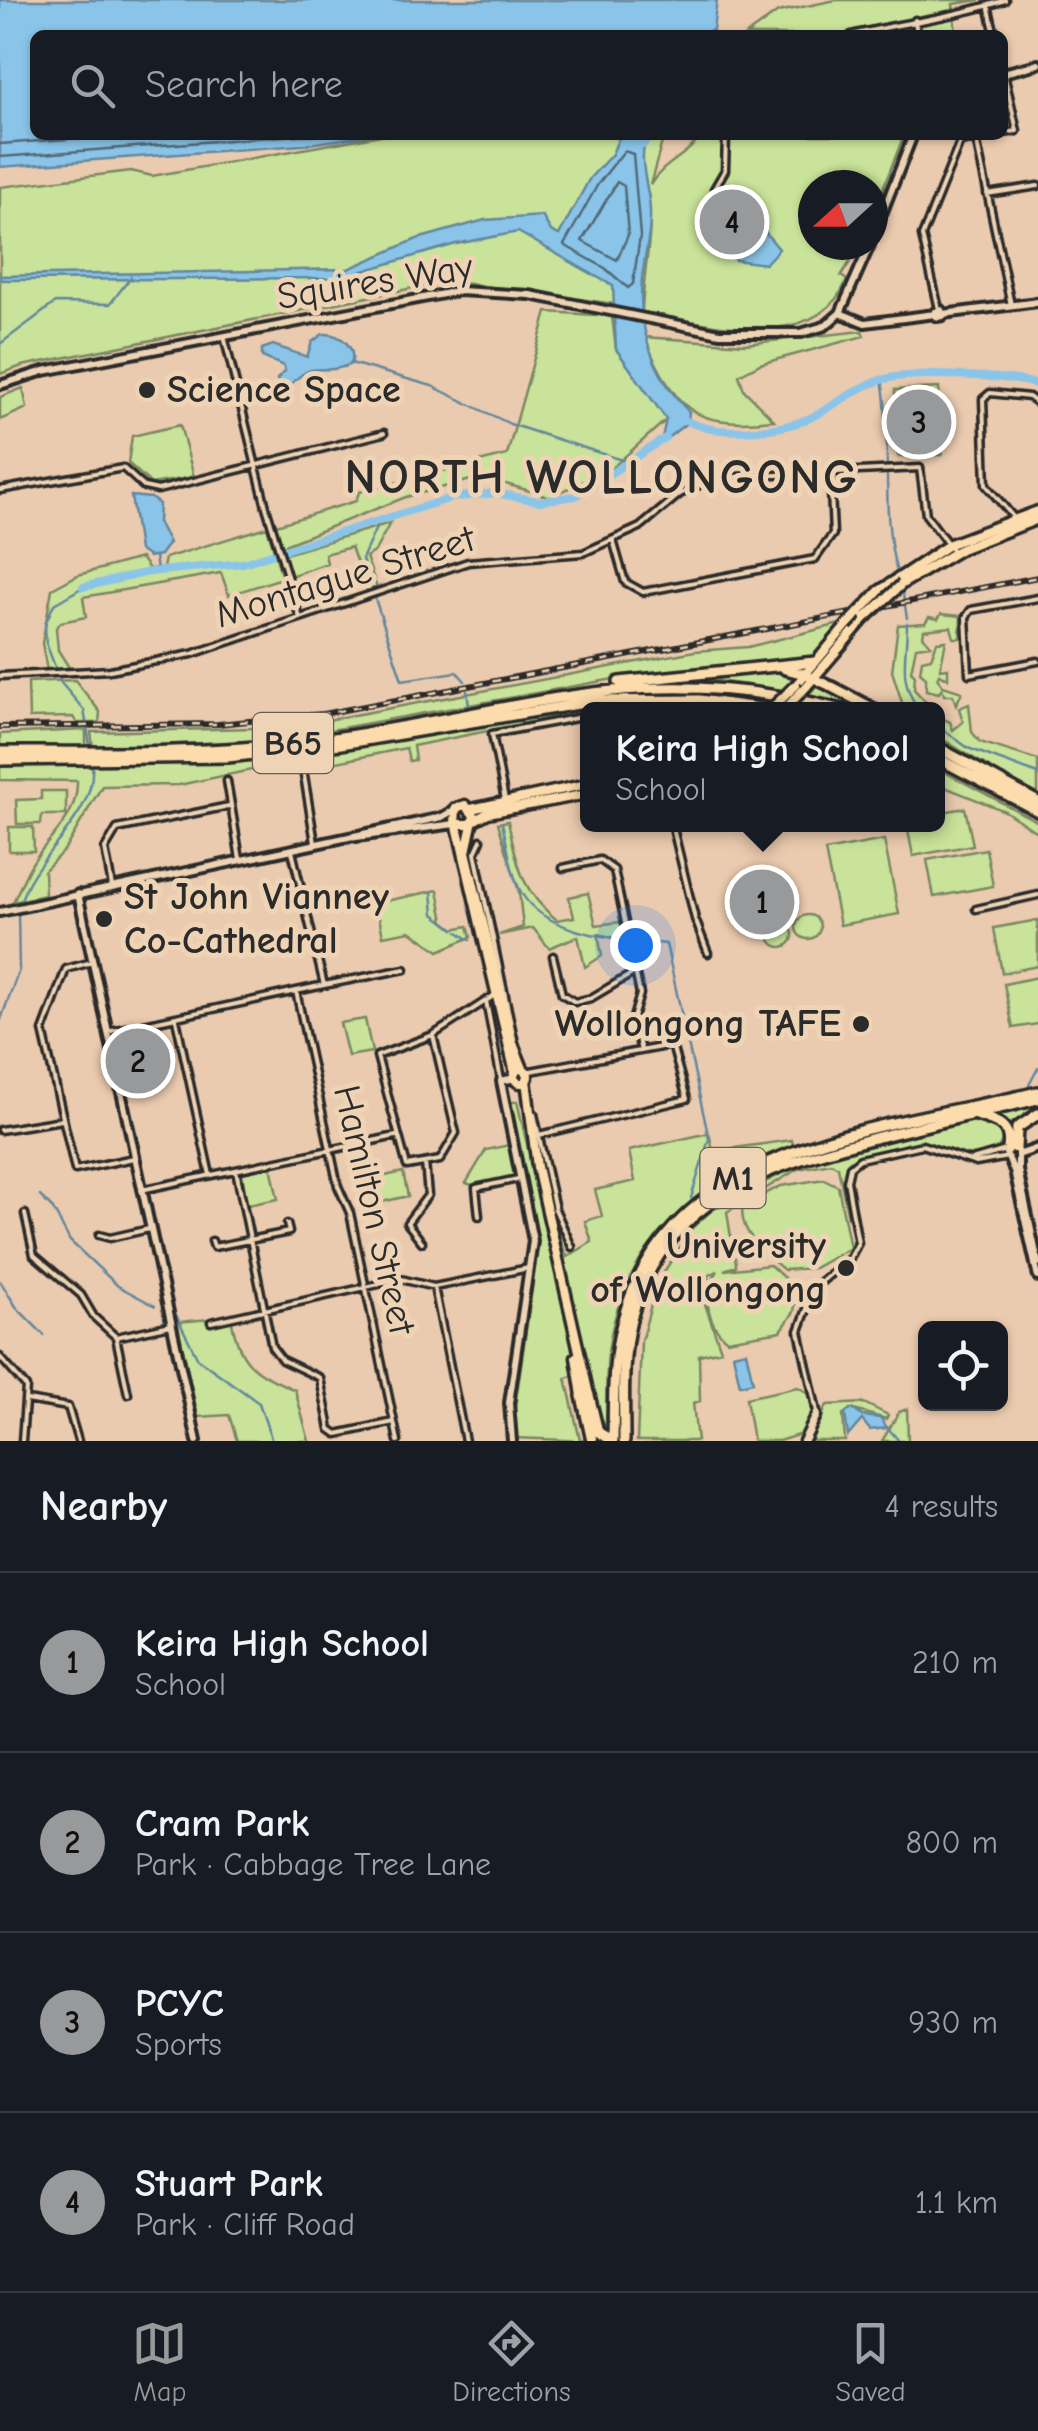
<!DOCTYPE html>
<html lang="en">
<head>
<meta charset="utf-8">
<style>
  :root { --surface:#171b24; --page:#20242c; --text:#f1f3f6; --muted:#9ea1a6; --line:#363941; --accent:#98999b }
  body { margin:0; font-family:"Comic Neue",sans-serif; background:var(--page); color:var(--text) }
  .controls { position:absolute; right:30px; bottom:30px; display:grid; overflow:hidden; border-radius:15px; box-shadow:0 2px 8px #0004 }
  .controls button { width:90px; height:90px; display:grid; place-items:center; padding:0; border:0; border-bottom:2px solid var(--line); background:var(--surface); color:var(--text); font:50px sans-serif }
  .compass { position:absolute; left:798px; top:170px; width:90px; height:90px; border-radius:50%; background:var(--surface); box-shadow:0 2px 8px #0004; rotate:249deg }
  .you { position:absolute; left:635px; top:945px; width:35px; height:35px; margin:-25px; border:8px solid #fff; border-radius:50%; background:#1a73e8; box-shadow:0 0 0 15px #1a73e833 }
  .badge { display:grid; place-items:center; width:65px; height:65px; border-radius:50%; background:var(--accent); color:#111; font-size:32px; font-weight:700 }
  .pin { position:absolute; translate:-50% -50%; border:5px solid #fff; box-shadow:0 2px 10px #0006 }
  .popup { position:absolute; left:580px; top:702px; width:365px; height:130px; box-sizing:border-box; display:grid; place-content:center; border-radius:15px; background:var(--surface); filter:drop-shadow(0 2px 8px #0005); font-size:32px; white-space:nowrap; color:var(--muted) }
  .popup b { font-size:38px; color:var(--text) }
  .popup::after { content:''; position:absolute; left:50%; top:100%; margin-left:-20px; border:20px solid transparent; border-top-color:var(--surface) }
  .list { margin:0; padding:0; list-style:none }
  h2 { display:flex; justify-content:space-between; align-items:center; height:130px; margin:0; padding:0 40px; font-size:42px }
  h2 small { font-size:32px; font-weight:400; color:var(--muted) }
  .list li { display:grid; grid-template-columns:65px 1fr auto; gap:30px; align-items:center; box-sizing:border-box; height:180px; padding:0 40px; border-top:2px solid var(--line) }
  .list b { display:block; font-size:38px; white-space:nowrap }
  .list p { margin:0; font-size:32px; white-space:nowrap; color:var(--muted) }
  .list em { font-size:32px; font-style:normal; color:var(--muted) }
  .icon { flex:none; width:55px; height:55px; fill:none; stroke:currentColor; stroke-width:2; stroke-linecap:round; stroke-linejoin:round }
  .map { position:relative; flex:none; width:1038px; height:1441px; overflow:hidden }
  .search { position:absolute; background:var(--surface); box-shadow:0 2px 8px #0004; left:30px; right:30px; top:30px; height:110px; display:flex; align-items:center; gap:25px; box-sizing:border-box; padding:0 35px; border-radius:15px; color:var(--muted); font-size:38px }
  .sheet { height:850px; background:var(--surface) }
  nav { display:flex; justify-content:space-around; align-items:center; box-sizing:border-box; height:140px; border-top:2px solid var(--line); background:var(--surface); font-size:28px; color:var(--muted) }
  nav a { display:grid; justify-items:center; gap:5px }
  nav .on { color:var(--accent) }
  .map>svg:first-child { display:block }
  .green { fill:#c9e39a; stroke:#7a8762; stroke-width:2.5 }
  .water { fill:#8ac5e9; stroke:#64879d; stroke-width:2.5 }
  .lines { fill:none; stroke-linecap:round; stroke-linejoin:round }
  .shore { stroke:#516977; stroke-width:2.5 }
  .stream { stroke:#64879d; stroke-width:2.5 }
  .river { stroke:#8ac5e9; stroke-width:8 }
  .street-casing { stroke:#2b2b2b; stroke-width:11 }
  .secondary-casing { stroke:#2b2b2b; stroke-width:14 }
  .primary-casing { stroke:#2b2b2b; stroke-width:15 }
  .highway-casing { stroke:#2b2b2b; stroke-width:16 }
  .street { stroke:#eed4b5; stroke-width:4 }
  .secondary { stroke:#eed4b5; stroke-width:6 }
  .primary { stroke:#fcdcac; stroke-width:8 }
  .highway { stroke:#fcdcac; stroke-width:9 }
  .rail-casing { stroke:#2b2b2b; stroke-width:6 }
  .rail { stroke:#eed4b5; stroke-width:2.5; stroke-dasharray:8; stroke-linecap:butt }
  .primary-bridge-casing { stroke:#2b2b2b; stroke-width:15; stroke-linecap:butt }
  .primary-bridge { stroke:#fcdcac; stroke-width:8 }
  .poi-dot { fill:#2b2b2b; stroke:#eed4b5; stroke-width:4 }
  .labels { text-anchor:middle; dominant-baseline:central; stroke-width:10; stroke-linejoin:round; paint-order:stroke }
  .shield { fill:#eed4b5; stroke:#665e54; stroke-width:2.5 }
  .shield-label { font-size:35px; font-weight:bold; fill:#2b2b2b }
  .street-label { font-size:38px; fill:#2b2b2b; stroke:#eed4b5 }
  .poi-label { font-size:38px; font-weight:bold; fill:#2b2b2b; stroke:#eed4b5; text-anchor:start }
  .district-label { font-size:48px; font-weight:bold; letter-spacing:2.5px; fill:#2b2b2b; stroke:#eed4b5 }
</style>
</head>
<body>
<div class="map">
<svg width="1038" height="1441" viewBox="0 0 1038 1441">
  <rect width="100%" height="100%" fill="#ebcbaf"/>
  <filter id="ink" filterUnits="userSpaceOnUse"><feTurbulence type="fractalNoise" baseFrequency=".01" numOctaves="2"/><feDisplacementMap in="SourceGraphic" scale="20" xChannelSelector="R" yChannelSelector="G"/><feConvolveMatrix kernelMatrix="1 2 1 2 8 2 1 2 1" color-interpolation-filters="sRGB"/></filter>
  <g filter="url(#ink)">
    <path class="green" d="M836 0H980L953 4 956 35H746L778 12Z
      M381 135H664L650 185C664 162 688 156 702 135H904L873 214V185H813V245H861L841 276 847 280C815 357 706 322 642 312 643 272 654 233 648 193L615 304 448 281 22 366 0 374V187L131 171 152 176Z
      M547 312 612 316 616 349 667 419 612 468 550 497 482 477 406 497 282 546 276 525 356 501 359 492 507 455Z
      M862 331 864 336 760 364 739 375 744 390 774 420C688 429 678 408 643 337L745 344Z
      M23 388 27 408 0 420V397Z
      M939 388 942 455 898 456 895 390Z
      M180 425 194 477 151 484 128 463 132 436Z
      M390 523 375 551 366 557 377 588 367 591 351 547 325 554 327 563 290 576 282 555Z
      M267 527 282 578 229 595 221 573 83 597 86 617 61 622 56 628 58 650 70 669 47 671 42 643 52 589 78 575 141 558 149 569 163 568 165 558Z
      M941 614 961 616 960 638H954L951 627 924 630 923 636 931 645 916 647 911 671 915 675 914 689 932 709H904L892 671 898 625 925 623 929 617 938 619Z
      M840 624 813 656 647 673 275 740 93 748 91 732 255 728 322 721 695 651 748 647Z
      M946 641 940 669 948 668V678L939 674 937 678 943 686 962 692 956 705 953 695H944L942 688 939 693 926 690V677L920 672 922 660 931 658 937 642Z
      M785 672 794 677 782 690 711 680 668 681Z
      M75 680 100 712 99 723H77L73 717 29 718 28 682Z
      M817 685 870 709H851L808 696Z
      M690 690 776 697 767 705 667 695 540 705 599 692Z
      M969 704 972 732 980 742 1038 760V797L937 736V716L950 722 953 730 963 722 959 708Z
      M560 712 561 716 413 746 415 760 409 761 406 748 307 768 304 759 179 785 102 786 65 849 44 871 45 895 13 902C19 890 24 877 31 865 49 835 78 819 77 781L0 780V765L204 763 301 754Z
      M86 730V748L0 749V734Z
      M937 768 1038 822V833L1005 811 937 784Z
      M41 791H66V815H42L41 824H17L16 800 41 799Z
      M965 808 973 845 913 856 907 825 937 824V813Z
      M508 821C518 866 520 890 557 920L574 917 569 897 588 893 596 925 621 922 624 940 598 934 602 956 585 967 578 936 549 948 533 928 499 935 523 927 519 892 498 823Z
      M9 827H33L34 851H9Z
      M884 840 899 914 840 925 825 851Z
      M986 849 993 886 934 897 927 860Z
      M438 890 444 921 454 929 468 926 471 937 439 951 410 931 383 936 376 903Z
      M796 927a12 12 0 1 1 24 0a12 12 0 1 1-24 0Z
      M1038 920V966L1002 973 994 928Z
      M769 935a12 12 0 1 1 24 0a12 12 0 1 1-24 0Z
      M1038 977V1024L1013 1028 1004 984Z
      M365 1019 372 1052 348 1056 340 1023Z
      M149 1030 160 1083 127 1090 116 1039Z
      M517 1101 570 1332 575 1375 566 1378 580 1440 589 1441 515 1438 514 1414 538 1247 510 1103Z
      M1038 1104V1112L1018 1120 1010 1135 1002 1129 1003 1140 996 1151 965 1156 925 1142 854 1160 844 1179 852 1218 848 1217 838 1167 831 1163 798 1169 727 1212 733 1250 754 1246 756 1255H735L736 1266 724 1270 770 1265 797 1290 794 1312 781 1331 727 1340C706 1323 701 1291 718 1271L709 1275 705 1304 721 1350 699 1355 700 1401 693 1403 697 1441H637L641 1342 657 1283 692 1228 712 1210 800 1164Z
      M709 1133 713 1151 792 1140 793 1145C700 1177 625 1244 609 1345 605 1371 607 1397 606 1423L602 1427 547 1203 567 1257 592 1242 585 1221 602 1216 595 1190 635 1181 629 1151Z
      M514 1144 520 1175 475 1186 466 1183 486 1150Z
      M271 1166 278 1199 247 1205 242 1173Z
      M403 1172 408 1196 382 1202 376 1178Z
      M824 1179 838 1186 850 1248 814 1268 784 1270C765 1254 737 1231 743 1205L781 1186Z
      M231 1317C239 1364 253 1371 295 1390L309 1441H237L229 1415 198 1417 177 1322Z
      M798 1387 808 1393C814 1409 812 1418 804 1433L779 1441H753L746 1398Z
      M864 1403 888 1415 886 1419 850 1409 843 1415 845 1441H811L827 1405Z
      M907 1409 908 1441H882L899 1412Z"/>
    <path class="water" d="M0 0H717L713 30 700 35H35V135H370L302 145 0 167Z
      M620 135H648C636 159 649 185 650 211 651 230 647 245 644 264 634 319 650 372 689 412L688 422 661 443 666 419 616 349 613 286 518 232 456 244 339 278 0 280V276L348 269 417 239 485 220 542 216 551 231 559 235 590 178 612 154Z
      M765 232 779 249 765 264 735 260 724 250 730 238Z
      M323 334C340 333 357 347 351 364 320 378 314 356 287 389L280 388 277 379 285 371 284 366 262 357V349L273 345 307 357 312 342Z
      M131 496 151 498 159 504 158 522 169 543 160 555 149 557 139 550Z
      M746 1351 753 1382 740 1385 733 1354Z
      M853 1409 862 1416 881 1418 887 1428 870 1430 862 1420 848 1436 845 1413Z"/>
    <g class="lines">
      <path class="shore" d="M0 144 122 135
        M624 151 633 154 640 236 633 284 628 288 605 268 564 245 598 184Z
        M0 157 297 135
        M617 182 624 186 628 235 617 260 582 241Z"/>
      <path class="stream" d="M0 344 55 303 110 304 131 277
        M351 363 432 386 510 424 628 462
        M882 379C893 444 879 513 898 576
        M380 519 362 559 402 680 457 672 465 681
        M155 556 157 571
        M83 587 54 604 45 624 46 643 61 683 84 710 91 751
        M902 589 907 618
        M907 623C907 658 897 679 919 710
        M467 691 469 706
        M937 725 968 748 1038 774
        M502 823C508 845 510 872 521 892 545 936 621 939 666 944L709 1139 691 1198
        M432 892 434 914 454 929
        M20 904C33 853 97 819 92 764
        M458 932 470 940
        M0 1022 19 970 18 912
        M1029 1085 1038 1068
        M1034 1106 1035 1110
        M40 1196 53 1209 70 1241 118 1286 155 1306
        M0 1281 17 1308 44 1335
        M175 1313 198 1359 259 1403 272 1441
        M887 1427 899 1441"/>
      <path class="river" d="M635 144 643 145 650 135
        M682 418C712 438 779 432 810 418 835 406 859 385 885 379 914 372 1012 375 1038 385
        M83 587 149 572 243 563 451 498 495 493 539 501 576 496 665 438"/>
      <defs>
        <path id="street" d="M989 9 995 35
          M915 20 917 35
          M851 35C901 23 960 16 1005 0
          M1003 69 1017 131 1003 133
          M976 139 1011 305
          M714 189 725 170 726 135
          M987 194 1038 186
          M939 309 922 236 960 142 995 135
          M224 336 266 507 300 618
          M0 490 123 468 144 487 158 490 384 433
          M1014 518 986 485 983 399 990 393 1029 397 1038 404
          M613 540 625 582 643 592 815 559 833 534 830 470
          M1038 598 971 610 966 617 969 674 1038 661
          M0 676 110 670 192 654 468 562 583 553 640 527 680 494 714 478 920 468 926 515 954 552
          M302 763 315 843
          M227 781 240 859
          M505 800 492 734 587 716
          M672 824 695 919 708 953
          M481 840 475 853 516 1048
          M563 868 600 860 614 870 640 994 633 1018 641 1051
          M112 886 105 849 117 829 229 806
          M976 909 1038 895
          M553 956 562 994 575 1002 591 998 635 972
          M92 962 66 969 43 1031 75 1170 134 1158
          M324 985 405 969
          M296 991 338 1186 350 1213 398 1441
          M486 1001 501 1080
          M176 1019 210 1175
          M107 1032 324 985 292 851
          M433 1035 456 1133 440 1160 407 1166 377 1056 433 1035 495 995
          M525 1072 672 1045 687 1099 539 1135
          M534 1114 555 1209 572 1247
          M0 1130 62 1120
          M972 1160 1006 1150
          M236 1170 272 1347 282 1360 320 1378 330 1429 337 1434 394 1422
          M141 1190 396 1136
          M25 1214 34 1255 81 1295 94 1317 116 1337
          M479 1216 476 1188 518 1179
          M99 1235 110 1238 149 1229
          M212 1241 214 1247 289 1232 287 1224
          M422 1242 407 1223 428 1195 425 1163
          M434 1287 465 1441
          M211 1322 401 1279 434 1287 529 1268
          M0 1357 26 1387 22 1441
          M128 1394 116 1337 171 1325
          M27 1400 68 1407 78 1441
          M802 1441 817 1411
          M806 1441 818 1416 799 1331 815 1287 850 1258 858 1243 847 1181 850 1167 860 1159 922 1145 976 1163 1008 1157"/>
        <path id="secondary" d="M1003 73 1038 64
          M873 237 913 135
          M941 310 943 316 937 317 935 312Z
          M840 313 865 323 935 314
          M943 314 1038 302
          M0 385 44 371 459 291 530 295 720 333H801L825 326 840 313 870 245
          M356 837 455 824
          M78 894 197 1441
          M0 912 442 817 454 810
          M1018 1155 1038 1148
          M1038 1263 1018 1170V1151L1011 1147 1006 1153 1014 1171 1038 1277
          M512 1441 509 1403 533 1241 501 1081 515 1078"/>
        <path id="primary" d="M902 584 961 549 1038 519
          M879 591 950 544 1038 511
          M809 676 832 687
          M796 685 847 625
          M806 687 865 618
          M471 809 587 784
          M473 821 488 813 587 794
          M471 824H455L456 808 465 805 474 815 466 852 510 1036 524 1071
          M457 826 515 1073
          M514 1076a7 7 0 1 1 14 0a7 7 0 1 1-14 0Z
          M526 1080 537 1167 589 1395
          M576 1357 582 1396"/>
        <path id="highway" d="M785 669 805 674
          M619 682 815 662
          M832 687 876 710
          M610 706 686 710
          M937 747 1038 802
          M0 752C113 752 228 755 341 737 528 709 649 658 842 710
          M937 758 1038 811
          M0 760 228 757 341 744 596 701 699 700 775 710
          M976 1115C995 1121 1012 1124 1008 1148
          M1016 1148 1017 1128 1038 1114
          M589 1395 598 1432 613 1441C614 1401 612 1359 623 1320 671 1141 888 1128 1038 1092
          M582 1396 592 1441
          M624 1441C624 1401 621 1359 631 1319 662 1200 762 1168 867 1140 924 1125 981 1113 1038 1099"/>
      </defs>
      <use href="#street" class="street-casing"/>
      <use href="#secondary" class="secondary-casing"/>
      <use href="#primary" class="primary-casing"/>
      <use href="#highway" class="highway-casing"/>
      <use href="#street" class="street"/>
      <use href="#secondary" class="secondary"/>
      <use href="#primary" class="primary"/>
      <use href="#highway" class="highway"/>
      <defs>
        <path id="rail" d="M0 727 218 724 323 714 1038 577"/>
      </defs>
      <use href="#rail" class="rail-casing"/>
      <use href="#rail" class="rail"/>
      <defs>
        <path id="primary-bridge" d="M865 618 902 584
          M847 625 879 591
          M770 710 796 685
          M784 710 806 687"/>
      </defs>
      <use href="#primary-bridge" class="primary-bridge-casing"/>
      <use href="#primary-bridge" class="primary-bridge"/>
    </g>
  </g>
  <g class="poi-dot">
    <circle cx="147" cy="390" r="10"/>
    <circle cx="104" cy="919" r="10"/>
    <circle cx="861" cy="1024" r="10"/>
    <circle cx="846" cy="1268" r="10"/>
  </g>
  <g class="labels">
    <g class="shield">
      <rect x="253" y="713" width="80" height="60" rx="8"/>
      <rect x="700.5" y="1148" width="65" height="60" rx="8"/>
    </g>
    <g class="shield-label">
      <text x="293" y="743">B65</text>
      <text x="733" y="1178">M1</text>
    </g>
    <g class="street-label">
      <text transform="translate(375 282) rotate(-9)">Squires Way</text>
      <text transform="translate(345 577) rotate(-17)">Montague Street</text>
      <text transform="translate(374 1210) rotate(77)">Hamilton Street</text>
    </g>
    <g class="poi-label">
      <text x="167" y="390">Science Space</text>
      <text x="124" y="897">St John Vianney<tspan x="124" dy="44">Co-Cathedral</tspan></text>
      <text x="841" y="1024" text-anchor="end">Wollongong TAFE</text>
      <text x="826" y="1246" text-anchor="end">University<tspan x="826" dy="44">of Wollongong</tspan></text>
    </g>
    <g class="district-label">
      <text x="602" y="477">NORTH WOLLONGONG</text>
    </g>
  </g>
</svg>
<div class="controls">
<button><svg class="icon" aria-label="locate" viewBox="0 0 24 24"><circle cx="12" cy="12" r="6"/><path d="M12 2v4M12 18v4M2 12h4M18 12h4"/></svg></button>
</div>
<svg class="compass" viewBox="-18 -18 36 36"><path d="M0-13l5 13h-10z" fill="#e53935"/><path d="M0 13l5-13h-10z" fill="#9ea1a6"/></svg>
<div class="you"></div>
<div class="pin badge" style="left:762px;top:902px">1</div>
<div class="popup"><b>Keira High School</b>School</div>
<div class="pin badge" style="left:138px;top:1061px">2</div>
<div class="pin badge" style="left:919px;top:422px">3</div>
<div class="pin badge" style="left:732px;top:222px">4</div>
<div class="search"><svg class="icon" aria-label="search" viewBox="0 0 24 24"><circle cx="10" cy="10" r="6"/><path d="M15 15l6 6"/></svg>Search here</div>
</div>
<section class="sheet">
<h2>Nearby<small>4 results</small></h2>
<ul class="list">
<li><span class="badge">1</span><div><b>Keira High School</b><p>School</p></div><em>210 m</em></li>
<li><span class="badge">2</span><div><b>Cram Park</b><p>Park · Cabbage Tree Lane</p></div><em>800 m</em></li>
<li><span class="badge">3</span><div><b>PCYC</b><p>Sports</p></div><em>930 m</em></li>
<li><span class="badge">4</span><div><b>Stuart Park</b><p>Park · Cliff Road</p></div><em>1.1 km</em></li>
</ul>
</section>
<nav>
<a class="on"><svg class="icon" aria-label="map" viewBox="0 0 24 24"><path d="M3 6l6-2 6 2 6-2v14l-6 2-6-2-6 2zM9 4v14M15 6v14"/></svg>Map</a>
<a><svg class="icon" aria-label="directions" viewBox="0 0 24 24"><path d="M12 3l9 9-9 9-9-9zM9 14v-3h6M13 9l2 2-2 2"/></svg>Directions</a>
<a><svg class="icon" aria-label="saved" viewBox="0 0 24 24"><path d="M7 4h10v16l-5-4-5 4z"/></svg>Saved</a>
</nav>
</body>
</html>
